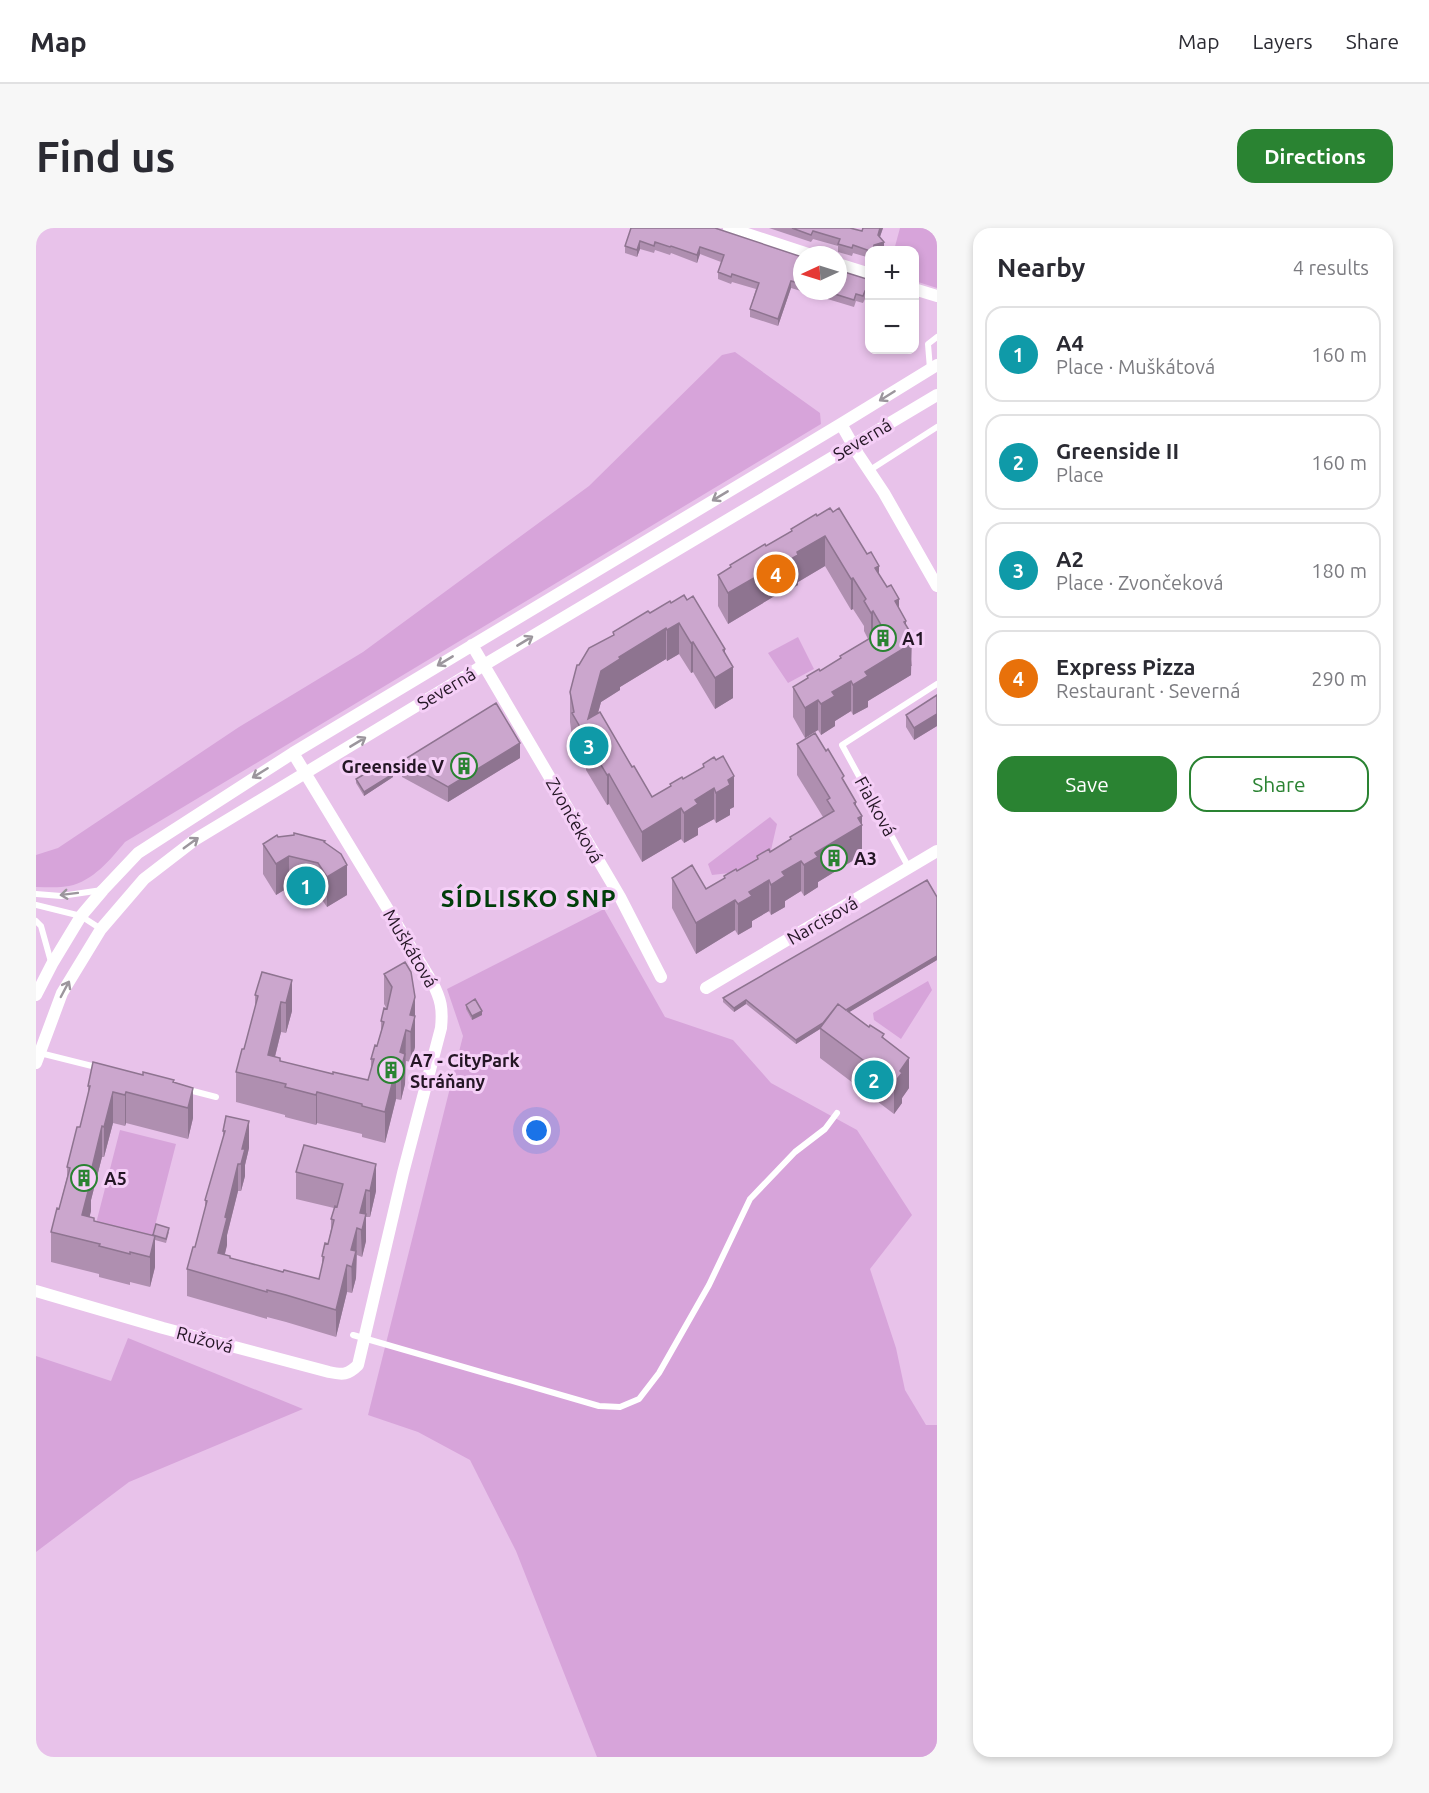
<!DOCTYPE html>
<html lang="en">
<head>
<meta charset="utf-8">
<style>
  :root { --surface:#fff; --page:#f7f7f7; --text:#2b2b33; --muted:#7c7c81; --line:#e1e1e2; --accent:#2a8332 }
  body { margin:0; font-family:Ubuntu,sans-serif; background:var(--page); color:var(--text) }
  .controls { position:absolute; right:18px; top:18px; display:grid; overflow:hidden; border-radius:12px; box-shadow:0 3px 9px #0003 }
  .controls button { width:54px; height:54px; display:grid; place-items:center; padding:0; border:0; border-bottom:2px solid var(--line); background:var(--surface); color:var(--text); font:30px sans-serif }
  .compass { position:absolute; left:757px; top:18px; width:54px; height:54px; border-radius:50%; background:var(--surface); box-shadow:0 3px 9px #0003; rotate:266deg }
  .you { position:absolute; left:501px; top:903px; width:21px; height:21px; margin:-15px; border:4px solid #fff; border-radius:50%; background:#1a73e8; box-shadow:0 0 0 9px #1a73e833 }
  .badge { display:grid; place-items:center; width:39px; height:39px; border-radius:50%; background:var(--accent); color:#fff; font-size:20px; font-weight:700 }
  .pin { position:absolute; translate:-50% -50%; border:3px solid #fff; box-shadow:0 2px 6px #0006 }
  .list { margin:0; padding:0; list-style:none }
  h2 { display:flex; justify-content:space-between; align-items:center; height:78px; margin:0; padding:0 24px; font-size:26px }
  h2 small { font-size:20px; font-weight:400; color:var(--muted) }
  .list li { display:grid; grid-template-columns:39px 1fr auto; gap:18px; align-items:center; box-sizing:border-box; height:96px; margin:0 12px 12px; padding:0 12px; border:2px solid var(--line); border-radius:18px }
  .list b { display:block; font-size:22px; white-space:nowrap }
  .list p { margin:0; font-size:20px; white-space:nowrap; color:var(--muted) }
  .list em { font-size:20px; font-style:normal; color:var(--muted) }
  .actions { display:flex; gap:12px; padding:18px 24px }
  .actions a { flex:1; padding:14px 0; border:2px solid var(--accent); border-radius:18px; text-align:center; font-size:21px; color:var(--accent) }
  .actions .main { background:var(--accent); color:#fff }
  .map { position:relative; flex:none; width:901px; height:1529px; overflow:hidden; border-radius:18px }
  header { display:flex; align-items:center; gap:36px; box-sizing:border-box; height:84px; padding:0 30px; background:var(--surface); border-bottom:2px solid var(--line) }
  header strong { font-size:28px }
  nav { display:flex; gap:33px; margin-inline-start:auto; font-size:21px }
  .intro { display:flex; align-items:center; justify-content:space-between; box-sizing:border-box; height:144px; padding:0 36px }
  h1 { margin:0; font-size:42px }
  .button { padding:15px 27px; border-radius:18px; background:var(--accent); color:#fff; font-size:21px; font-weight:700 }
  main { display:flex; gap:36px; padding:0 36px }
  aside { flex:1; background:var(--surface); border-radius:18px; box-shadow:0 3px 9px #0003 }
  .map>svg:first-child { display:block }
  .green { fill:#d7a4da }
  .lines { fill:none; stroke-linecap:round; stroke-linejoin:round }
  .lane { stroke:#fff; stroke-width:6 }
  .street { stroke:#fff; stroke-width:12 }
  .wall { fill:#af8fb0 }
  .shaded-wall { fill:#8e7490 }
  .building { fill:#cba6cd; stroke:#8e7490; stroke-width:1.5 }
  .oneway { stroke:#9c969d }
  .labels { text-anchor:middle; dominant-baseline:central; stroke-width:6; stroke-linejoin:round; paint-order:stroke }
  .street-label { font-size:18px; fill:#241625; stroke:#f5cff7 }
  .poi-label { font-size:18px; font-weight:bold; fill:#241625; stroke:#f5cff7; text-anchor:start }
  .district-label { font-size:24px; font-weight:bold; letter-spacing:1.5px; fill:#013e0a; stroke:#f5cff7 }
</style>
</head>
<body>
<header>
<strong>Map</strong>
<nav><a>Map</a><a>Layers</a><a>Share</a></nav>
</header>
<div class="intro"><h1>Find us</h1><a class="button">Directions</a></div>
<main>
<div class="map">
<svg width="901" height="1529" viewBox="0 0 901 1529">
  <rect width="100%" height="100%" fill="#e8c2ea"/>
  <path class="green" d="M864 0H901V60L879 53 878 22H858Z
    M699 124 784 185 785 196 89 614C74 632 57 653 33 658 23 660 11 659 0 659V627L22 620 203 499 327 424 553 258 686 127Z
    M762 409 778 441 752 455 732 425Z
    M734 589 741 596 732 635 720 642 676 647 672 636Z
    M568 681 629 789 697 812 735 855 821 902 876 987 834 1041 860 1120 869 1162 890 1197H901V1529H561L480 1323 434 1232 382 1204 332 1187 427 808 411 761Z
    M892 753 896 762 865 811 838 792 837 785Z
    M84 902 140 916 112 1025 56 1011Z
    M92 1110 267 1181 93 1254 0 1324V1128L75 1153Z"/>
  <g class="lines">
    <path class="lane" d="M894 141 892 116 901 109
      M834 242 901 199
      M873 640 806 517 901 456
      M0 666 25 668 66 662
      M0 677 45 688 65 701
      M0 693 5 698 15 734
      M4 825 64 840
      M149 861 180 869
      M317 1107 563 1178 584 1179 603 1171 623 1145 673 1057 714 971 759 924 789 901 801 885"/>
    <path class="street" d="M693 0 775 27
      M802 36 834 46
      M878 61 901 68
      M805 196 822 226 848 265 901 358
      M436 417 584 669 625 749
      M670 760 901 623
      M0 767 16 736 45 688 67 662 102 625 257 525 805 196 901 137
      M0 835 26 765 65 701 108 651 160 611 448 437 901 167
      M0 1063 127 1100 293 1144C307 1147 312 1147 322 1137L367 945 405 800C407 781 405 771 396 754L257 525"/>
  </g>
  <path class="wall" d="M595 0 766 29V63H802L834 52V64L831 71H829L827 75 820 73 818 79 755 60 742 98 714 89V81L720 61 696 54 695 56 682 51V44L685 34 664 26 661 35 635 25 634 27 619 22 618 25 604 21 601 29 589 25V18Z
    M733 0H814L826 3 827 0H847L844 9 848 21 845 22H834V30L817 25 816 28 802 24V18L777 11 775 14Z
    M781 288 843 347 863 381 870 398 876 438H875V447L832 473V479L817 487 815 483 799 493V498L785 507 782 502 769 510 757 489V459L771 451V448L784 443 804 431V428L832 411 828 403V398L817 381 815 382 789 338 762 354V357L748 365 747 363 692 396 682 378V347L694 340V337L730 318 755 304V301Z
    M635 375 689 425 697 470 679 481 657 444 655 445 643 426 631 433 630 431 584 459V462L565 474 562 485 616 569 634 559V556L647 551 667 539V536L698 579 694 581V587L680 595 678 591 662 600V607L648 615 645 611 606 634 573 576 571 577 550 542V539L536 515V508L534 494V464L543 437 577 407V404Z
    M901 467V498L878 512 870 499V487Z
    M761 516 808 553 820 578 826 618V627L782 654V659L768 668 765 663 749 673V679L735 687 733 683 716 693V699L702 707 699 702 660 726 636 680V650L670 661 688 651V648L701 643 721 631V628L734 624 754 612V609L787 589 761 547Z
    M484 530 412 574 366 549V533Z
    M357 549 328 568 320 555V551Z
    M242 609 289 615 311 667 291 679 282 666 253 659 240 667 227 646V616Z
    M901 669V732L813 784 848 810 873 860 866 870V875L858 886 784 830V801L760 816 710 776 698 784 687 774V770Z
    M348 746 379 769V819L375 834 370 833 369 856 365 872 360 871 349 915 326 909V906L281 895 280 897 249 889V887L200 874V844L208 821 219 780V767L256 752V783L250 805 245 804 239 829 244 833 297 846 332 852 335 841V831L341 818 345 803V793L351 781 348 776Z
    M430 777 446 787 436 792 430 781Z
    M138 855 157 890 152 911 90 895 89 898 77 895 68 929H66L55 972V983L53 989 58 993 117 1008 133 1004 130 1015 119 1012V1039L114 1059 94 1054V1057L63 1049V1046L15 1034V1004L23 981 31 949V939L44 899 52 868V858Z
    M190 888 213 920 209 937V948L205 963H202L191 1007V1017L189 1026 194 1031 247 1044 283 1051 286 1038V1028L292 1016 295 1001V991L298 980 260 971V944L340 963 334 989H330V1013L326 1029 321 1027 320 1050 316 1065 311 1064 300 1109 250 1094 231 1089V1091L151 1068V1041L159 1019 169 983V972L187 911V903Z"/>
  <path class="shaded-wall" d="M844 0H847L842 14V7Z
    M604 13V21L601 29V22Z
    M848 14V21L845 22H837L838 17Z
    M664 19V26L661 35V27Z
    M755 53V60L742 98V91Z
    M834 57V64L831 71V64Z
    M789 308V338L762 354V357L748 365V335L761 324Z
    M747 333V363L692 396V365Z
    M843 338V368L839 340Z
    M817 350V381L815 382V351Z
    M863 371V401L859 373Z
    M837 383V414L835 415V385Z
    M870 393V419L871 410 876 407 875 447 832 473V479L817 487V457L829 444Z
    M643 395V426L631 433V402Z
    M630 400V431L584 459V462L565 474 553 517 552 491 565 443 583 429Z
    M657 414V444L655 445V415Z
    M689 421V444L697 439V470L679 481V450L687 422Z
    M815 453V483L799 493V498L785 507V476L796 464Z
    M782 472V502L769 510V480Z
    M901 486V498L878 512V500Z
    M484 515V530L412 574V559Z
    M357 546V549L328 568V564Z
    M573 546V576L571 577V547Z
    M698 548V579L694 581V587L680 595V565L692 552Z
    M678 560V591L662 600V607L648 615V585L659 572Z
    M820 574V600L822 590 826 588V627L782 654V659L768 668V637L779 625 818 575Z
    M645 580V611L606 634V604Z
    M253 628V659L240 667V636Z
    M765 633V663L749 673V679L735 687V657L746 644Z
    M311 637V667L291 679V649Z
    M733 652V683L716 693V699L702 707V676L713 664Z
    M699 672V702L660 726V695Z
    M901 728V732L785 801 784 800V801L760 816V812Z
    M256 752V783L250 805V775Z
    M379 769V819L375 834 374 787Z
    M710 772V776L698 784V780Z
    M245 774V804L233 852 232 827Z
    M446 783V787L436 792V788Z
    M370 802 369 856 365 872V841L364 824Z
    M873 830V860L866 870V875L858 886V855L864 843Z
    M360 840V871L349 915V884Z
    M157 860V890L152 911V880Z
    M77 864V895L68 929V899Z
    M90 864V895L89 898V867Z
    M281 864V895L280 897V867Z
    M213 893V920L209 937V948L205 963V936L206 921Z
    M66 898V929L55 972V983L48 1012 46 987 53 952Z
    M202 936V963L191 1007V1017L182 1052V1025L189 989Z
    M340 936V963L334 989V963Z
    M330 962V1013L326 1029 324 985Z
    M321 1000 320 1050 316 1065 315 1022Z
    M119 1008V1039L114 1059V1029Z
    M311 1037V1064L300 1109V1082Z"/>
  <path class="building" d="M595 0H679L766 29V56L755 53 742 91 714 81 723 55 696 46 695 49 682 44 688 27 664 19 661 27 635 18 634 19 619 14 618 18 604 13 601 22 589 18Z
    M756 0H814L826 3 827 0H844L842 7 848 14 838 17 837 22 834 23 817 17 816 20 802 16 804 11 777 3 775 7Z
    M802 42 834 52V57L831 64 829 63 827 68 820 66 818 72 789 63H802Z
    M794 280 797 284 803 280 831 326 835 324 843 338 839 340 851 359 855 357 863 371 859 373 870 393 868 394 876 407 871 410 875 416 829 444 832 448 817 457 815 453 796 464 799 468 785 476 782 472 769 480 757 459 772 450 771 448 783 441 784 443 805 430 804 428 848 402 837 383 835 385 828 373 830 371 817 350 815 351 789 308 761 324 762 327 748 335 747 333 692 365 682 347 695 339 694 337 729 316 730 318 756 303 755 301 780 286 781 288Z
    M648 367 651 372 657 368 689 421 687 422 697 439 679 450 657 414 655 415 643 395 631 402 630 400 583 429 584 431 565 443 552 491 564 484 596 539 598 538 616 569 635 558 634 556 646 549 647 551 668 539 667 536 678 529 680 532 687 528 698 548 692 552 694 557 680 565 678 560 659 572 662 576 648 585 645 580 606 604 573 546 571 547 550 512 551 511 536 485 538 484 534 464 541 437H543L553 420 578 407 577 404 612 383 614 385 634 373 635 375Z
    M901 467V486L878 500 870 487Z
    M460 475 484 515 412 559 366 533Z
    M779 505 790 523 792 521 808 548 806 550 820 574 818 575 826 588 822 590 826 597 779 625 782 629 768 637 765 633 746 644 749 648 735 657 733 652 713 664 716 668 702 676 699 672 660 695 636 650 656 637 670 661 689 650 688 648 700 641 701 643 722 631 721 628 733 621 734 624 755 611 754 609 798 583 791 572 794 570 761 516Z
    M349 534 357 546 328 564 320 551Z
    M258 605 289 613 288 614 305 626 311 637 291 649 282 635 253 628 240 636 227 616 241 607 242 609 258 607Z
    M891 652 901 669V728L810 782 802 776 787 795 760 812 710 772 698 780 687 770Z
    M369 734 375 744 379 769 374 787 379 788 375 804 370 802 364 824 369 826 365 841 360 840 349 884 326 878V876L281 864 280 867 249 859 250 856 200 844 206 821H208L222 768 219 767 226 744 256 752 250 775 245 774 232 827 244 830V833L297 846V844L332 852 338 831H335L339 817 341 818 348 794 345 793 348 780 351 781 356 759 348 746Z
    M439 771 446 783 436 788 430 777Z
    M802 776 833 799 834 797 848 806 846 809 873 830 864 843 866 845 858 855 784 800Z
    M57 834 107 847V844L138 852 137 854 157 860 152 880 90 864 89 867 77 864 68 899 66 898 53 952H55L46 987 58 990V993L119 1008 114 1029 94 1024V1026L63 1018 64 1016 15 1004 21 980 23 981 34 940 31 939 41 899H44L54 858H52Z
    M190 888 213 893 206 921H209L205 936H202L189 989 191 990 182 1025 194 1028V1030L247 1044 248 1042 283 1051 288 1029 286 1028 289 1015 292 1016 298 992 295 991 299 978 301 979 307 956 260 944 268 917 340 936 334 963 330 962 324 985 330 986 326 1002 321 1000 315 1022 320 1023 316 1039 311 1037 300 1082 250 1067 231 1062V1064L151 1041 157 1019H159L171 973 169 972 189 903H187Z
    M120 996 133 1000 130 1011 117 1007Z"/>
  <defs><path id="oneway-shaft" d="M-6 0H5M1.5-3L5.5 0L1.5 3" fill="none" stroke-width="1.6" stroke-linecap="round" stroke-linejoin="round" transform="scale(1.5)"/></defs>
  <g class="oneway">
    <use href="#oneway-shaft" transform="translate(851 168) rotate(148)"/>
    <use href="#oneway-shaft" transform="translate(684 268) rotate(149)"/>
    <use href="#oneway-shaft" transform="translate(489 413) rotate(-31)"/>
    <use href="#oneway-shaft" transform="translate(409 433) rotate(149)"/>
    <use href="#oneway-shaft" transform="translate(322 514) rotate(-31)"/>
    <use href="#oneway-shaft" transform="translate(224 545) rotate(148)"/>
    <use href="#oneway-shaft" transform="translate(155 615) rotate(-36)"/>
    <use href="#oneway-shaft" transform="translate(33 666) rotate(173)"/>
    <use href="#oneway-shaft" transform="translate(29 761) rotate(-62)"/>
  </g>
  <defs>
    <symbol id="building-ring" viewBox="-11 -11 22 22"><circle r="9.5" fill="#f5cff7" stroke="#2a8332" stroke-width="1.5"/><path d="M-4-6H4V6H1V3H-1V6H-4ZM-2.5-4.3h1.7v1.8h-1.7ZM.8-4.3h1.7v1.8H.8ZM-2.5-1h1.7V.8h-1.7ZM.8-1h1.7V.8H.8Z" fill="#2a8332"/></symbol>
  </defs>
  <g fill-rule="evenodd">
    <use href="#building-ring" x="832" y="395" width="30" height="30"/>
    <use href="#building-ring" x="413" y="523" width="30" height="30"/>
    <use href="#building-ring" x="783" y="615" width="30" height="30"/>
    <use href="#building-ring" x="340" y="827" width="30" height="30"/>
    <use href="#building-ring" x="33" y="935" width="30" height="30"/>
  </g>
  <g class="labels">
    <g class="street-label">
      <text transform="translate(826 211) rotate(-31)">Severná</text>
      <text transform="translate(410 460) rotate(-31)">Severná</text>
      <text transform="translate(840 578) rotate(61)">Fialková</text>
      <text transform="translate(539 592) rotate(60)">Zvončeková</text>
      <text transform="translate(786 692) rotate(-30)">Narcisová</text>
      <text transform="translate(375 720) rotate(59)">Muškátová</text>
      <text transform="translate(169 1111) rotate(15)">Ružová</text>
    </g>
    <g class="poi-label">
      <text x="866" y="410">A1</text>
      <text x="408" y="538" text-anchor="end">Greenside V</text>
      <text x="818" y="630">A3</text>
      <text x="374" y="832">A7 - CityPark<tspan x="374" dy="21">Stráňany</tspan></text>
      <text x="68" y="950">A5</text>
    </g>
    <g class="district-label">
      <text x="493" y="670">SÍDLISKO SNP</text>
    </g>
  </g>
</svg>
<div class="controls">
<button>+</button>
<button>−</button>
</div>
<svg class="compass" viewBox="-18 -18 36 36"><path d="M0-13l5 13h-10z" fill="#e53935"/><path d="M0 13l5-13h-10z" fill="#7c7c81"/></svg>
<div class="you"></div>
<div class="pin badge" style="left:270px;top:658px;background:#0f9aa8">1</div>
<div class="pin badge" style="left:838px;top:852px;background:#0f9aa8">2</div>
<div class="pin badge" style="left:553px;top:518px;background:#0f9aa8">3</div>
<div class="pin badge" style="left:740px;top:346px;background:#e8710a">4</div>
</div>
<aside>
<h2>Nearby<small>4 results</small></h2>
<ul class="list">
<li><span class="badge" style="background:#0f9aa8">1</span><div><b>A4</b><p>Place · Muškátová</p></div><em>160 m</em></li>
<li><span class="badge" style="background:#0f9aa8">2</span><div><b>Greenside II</b><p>Place</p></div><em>160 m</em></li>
<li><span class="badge" style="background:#0f9aa8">3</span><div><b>A2</b><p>Place · Zvončeková</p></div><em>180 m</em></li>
<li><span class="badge" style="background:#e8710a">4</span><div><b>Express Pizza</b><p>Restaurant · Severná</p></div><em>290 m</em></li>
</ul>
<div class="actions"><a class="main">Save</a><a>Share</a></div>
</aside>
</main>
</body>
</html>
